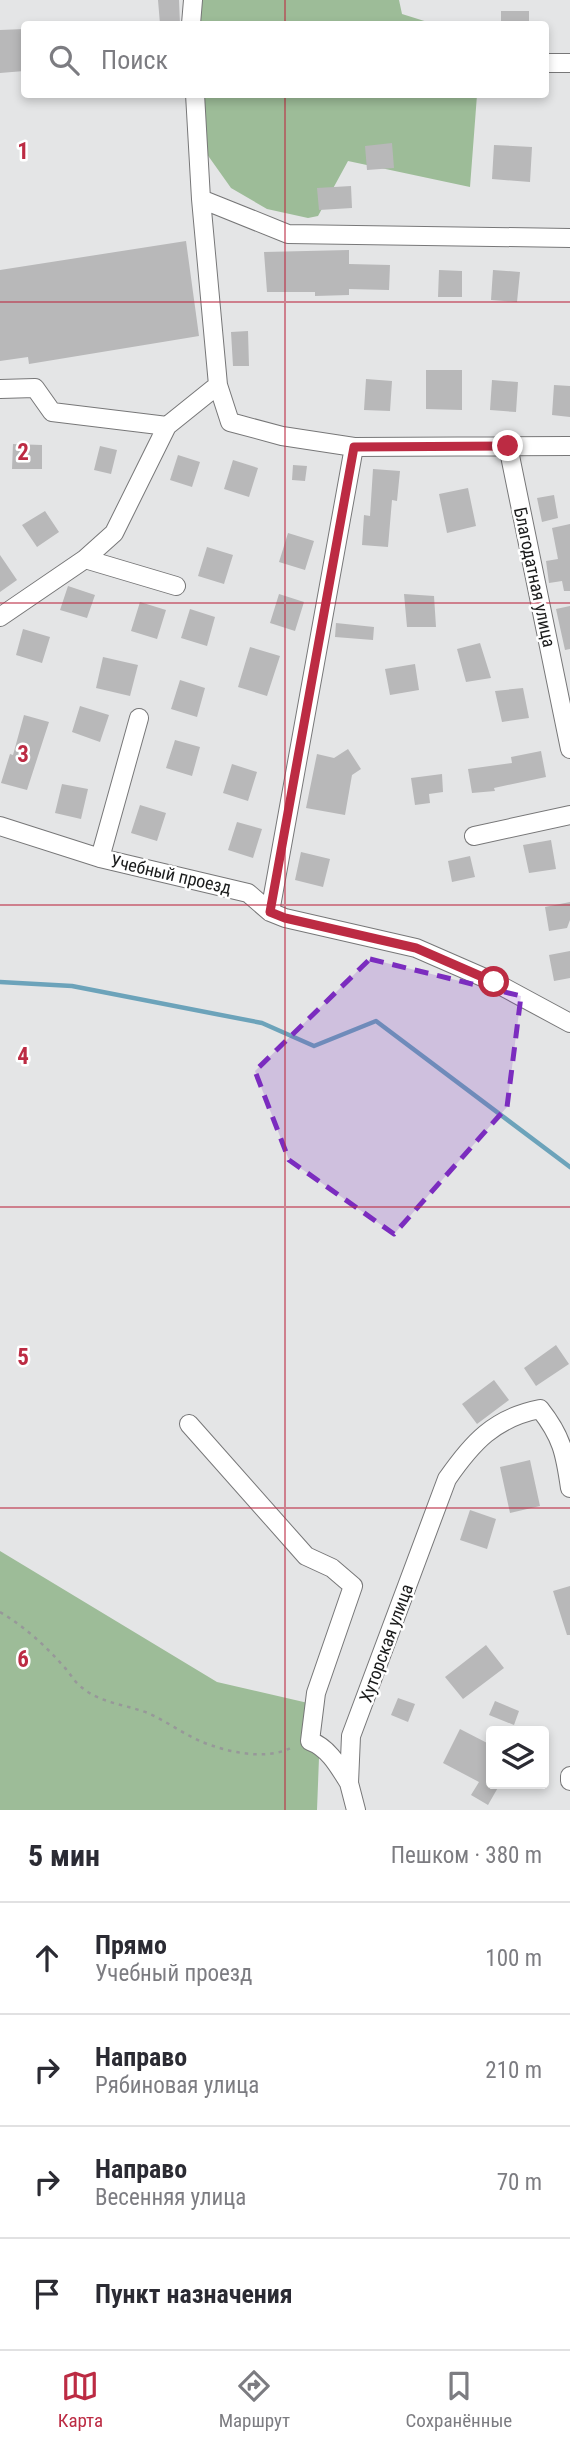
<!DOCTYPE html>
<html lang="ru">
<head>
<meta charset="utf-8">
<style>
  :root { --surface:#fff; --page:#f7f7f7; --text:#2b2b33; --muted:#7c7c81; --line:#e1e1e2; --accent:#bc2b43 }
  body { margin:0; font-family:"Roboto Condensed",sans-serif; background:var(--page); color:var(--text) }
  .controls { position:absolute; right:21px; bottom:21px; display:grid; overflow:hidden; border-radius:7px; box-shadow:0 4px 10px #0003 }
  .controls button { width:63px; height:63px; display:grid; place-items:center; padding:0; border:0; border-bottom:2px solid var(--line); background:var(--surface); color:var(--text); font:35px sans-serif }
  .stop { position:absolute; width:21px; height:21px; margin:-16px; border:5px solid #bc2b43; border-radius:50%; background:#fff }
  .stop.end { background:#bc2b43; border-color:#fff; box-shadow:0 2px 7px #0008 }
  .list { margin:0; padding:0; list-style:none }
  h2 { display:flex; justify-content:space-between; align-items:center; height:91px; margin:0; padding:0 28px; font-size:30px }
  h2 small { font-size:23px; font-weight:400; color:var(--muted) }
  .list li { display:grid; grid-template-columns:46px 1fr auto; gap:21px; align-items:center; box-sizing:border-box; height:112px; padding:0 28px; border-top:2px solid var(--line) }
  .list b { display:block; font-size:26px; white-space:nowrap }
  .list p { margin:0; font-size:23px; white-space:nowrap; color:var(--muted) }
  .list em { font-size:23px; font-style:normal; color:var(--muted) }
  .icon { flex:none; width:38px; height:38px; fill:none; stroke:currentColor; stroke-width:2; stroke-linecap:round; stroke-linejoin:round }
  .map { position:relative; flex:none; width:570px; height:1810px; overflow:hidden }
  .search { position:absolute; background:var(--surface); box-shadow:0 4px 10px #0003; left:21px; right:21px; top:21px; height:77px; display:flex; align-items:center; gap:18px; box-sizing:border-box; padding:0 24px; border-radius:7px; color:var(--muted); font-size:26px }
  .sheet { height:539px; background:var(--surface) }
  nav { display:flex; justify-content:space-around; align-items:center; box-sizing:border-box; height:98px; border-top:2px solid var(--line); background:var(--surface); font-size:19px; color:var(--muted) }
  nav a { display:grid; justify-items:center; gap:4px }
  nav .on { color:var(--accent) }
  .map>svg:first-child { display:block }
  .green { fill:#9dbc98 }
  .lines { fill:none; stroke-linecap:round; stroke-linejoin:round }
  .stream { stroke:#6ca3ba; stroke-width:4.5 }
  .building { fill:#b8b8b9 }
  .minor-casing { stroke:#777778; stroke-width:20 }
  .path { stroke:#979899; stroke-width:2.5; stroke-dasharray:3.5 5; stroke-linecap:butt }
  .minor { stroke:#fff; stroke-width:18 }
  .route { stroke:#bc2b43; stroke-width:9 }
  .marked { fill:#7b2cbf; fill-opacity:0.2; stroke:#7b2cbf; stroke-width:5; stroke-dasharray:14 9; stroke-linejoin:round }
  .grid { fill:none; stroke:#bc2b43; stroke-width:2; stroke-opacity:0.55 }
  .labels { text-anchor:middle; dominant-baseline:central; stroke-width:5; stroke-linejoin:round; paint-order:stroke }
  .street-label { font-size:18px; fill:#1b1c1c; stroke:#fff }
  .grid-label { font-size:23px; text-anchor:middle; font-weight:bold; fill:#bc2b43; stroke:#fff; stroke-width:5; stroke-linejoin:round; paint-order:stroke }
</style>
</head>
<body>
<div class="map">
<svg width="570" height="1810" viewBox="0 0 570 1810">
  <rect width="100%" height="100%" fill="#e4e5e6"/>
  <path class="green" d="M202 0H399L402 14 434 24H195Z
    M189 95H477L470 187 348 161 318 216 308 218 267 209 231 188 187 126Z
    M0 1551 217 1682 321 1706 317 1810H0Z"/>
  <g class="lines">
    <path class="stream" d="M0 982 72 986 262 1023 314 1046 376 1021 570 1167"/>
  </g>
  <path class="building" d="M158 0H179L180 24H160Z
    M501 11H529V24H501Z
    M24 29V71L0 73V30Z
    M392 143 394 168 367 170 365 146Z
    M494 145 532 147 530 182 492 179Z
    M351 186 352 208 319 210 317 188Z
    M186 241 199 336 29 364 28 357 0 361V270Z
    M349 250V264L390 265 389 290 349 289V295L315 296V292H267L264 252Z
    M439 270 462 271V297H438Z
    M493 270 520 272 517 302 491 300Z
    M248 331 249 366H233L231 332Z
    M426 370H462V410L426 409Z
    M366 379 392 381 390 411 364 410Z
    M492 380 518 382 516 412 490 410Z
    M554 385 570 386V417L552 415Z
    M13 444 42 445V469H12Z
    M100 446 117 450 111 474 94 470Z
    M178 455 200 462 192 487 170 480Z
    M233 460 258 468 249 497 224 489Z
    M293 465 307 466 305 481 292 480Z
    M373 469 400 471 397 501 392 500 388 547 362 545 364 515 370 516Z
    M468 488 476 526 447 533 439 494Z
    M554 495 558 518 542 522 537 498Z
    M45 511 59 532 37 547 22 525Z
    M570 524V591H564L562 581 549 583 546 561 558 559 552 528Z
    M288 533 314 541 305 570 279 562Z
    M207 547 233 555 224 584 198 576Z
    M0 555 17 580 0 592Z
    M68 586 95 595 87 618 60 610Z
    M279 594 304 602 295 631 270 623Z
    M404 594 434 596 436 627H407Z
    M140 602 166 610 157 639 131 631Z
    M570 606V649L565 650 556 609Z
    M190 609 215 617 207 646 181 638Z
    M336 623 374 627 373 640 335 637Z
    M23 629 50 637 42 663 16 655Z
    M480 643 491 678 466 682 457 649Z
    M250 647 280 656 267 696 238 687Z
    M103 657 138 665 130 696 96 688Z
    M415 664 419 690 390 695 385 669Z
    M180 680 205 688 197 717 171 709Z
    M523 688 529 718 502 722 495 691Z
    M80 706 109 715 100 742 72 732Z
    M24 715 49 722 27 790 1 783 10 754 13 755Z
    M175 740 200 747 192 776 166 768Z
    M348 749 361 769 352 775 345 815 306 808 317 754 334 758Z
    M541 751 546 777 494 788 495 791 472 793 468 769 512 763 511 757Z
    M232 764 257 772 248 801 223 793Z
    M442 774 443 792 429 794 430 803 415 805 411 778Z
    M62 784 88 789 81 819 55 813Z
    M140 805 166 813 157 841 131 833Z
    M237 822 262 829 253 858 228 850Z
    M551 840 556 869 529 873 523 845Z
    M301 852 330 859 323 887 295 880Z
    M470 856 475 877 452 882 448 861Z
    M570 902V920L567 928 549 931 545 907Z
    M570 951V978L554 981 549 955Z
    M556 1345 569 1364 536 1386 524 1368Z
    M494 1380 509 1400 477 1424 462 1404Z
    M530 1460 540 1506 510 1513 500 1467Z
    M470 1510 496 1519 487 1549 460 1540Z
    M570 1586V1635H567L553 1591Z
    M486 1645 504 1668 463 1699 445 1677Z
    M398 1698 415 1704 408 1722 391 1715Z
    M495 1701 519 1711 514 1725 489 1715Z
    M460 1729 491 1745V1784H500L488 1805 471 1795 479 1782 443 1763Z"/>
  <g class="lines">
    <defs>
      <path id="minor" d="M191 24 193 0
        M546 63H570
        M195 94 201 199 218 385 230 422 282 436 354 447 570 446
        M201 199 288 234 570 238
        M0 389 35 388 52 412 167 426
        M508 446 570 749
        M85 559 176 586
        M0 617 85 559 114 533 167 426 218 385
        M0 826 100 858 248 893 270 912 285 918 416 948 494 982 570 1023
        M474 836 570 815
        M100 858 139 718
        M270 912 354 447
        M189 1424 306 1556 332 1568 353 1586 316 1693 310 1741C329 1748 339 1767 349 1783
        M570 1776V1781
        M356 1810 349 1783 351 1736 447 1479C472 1443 494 1418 540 1409 562 1437 565 1453 570 1488"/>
    </defs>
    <use href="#minor" class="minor-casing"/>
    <path class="path" d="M0 1612C25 1627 46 1646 65 1668 70 1673 73 1680 79 1685 98 1703 124 1704 148 1713 166 1721 182 1733 200 1741 226 1752 268 1762 294 1746"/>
    <use href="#minor" class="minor"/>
  </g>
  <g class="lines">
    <path class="route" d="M494 982 416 948 285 918 270 912 354 447 508 446"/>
  </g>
  <path class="marked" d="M370 959 521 996 507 1107 394 1234 289 1160 255 1071Z"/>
  <path class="grid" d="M285 0V24M285 94V1810M0 302H570M0 603H570M0 905H570M0 1207H570M0 1508H570"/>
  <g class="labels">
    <g class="street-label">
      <text transform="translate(535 577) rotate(78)">Благодатная улица</text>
      <text transform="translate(171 874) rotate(13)">Учебный проезд</text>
      <text transform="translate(386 1643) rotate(-70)">Хуторская улица</text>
    </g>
  </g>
  <g class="grid-label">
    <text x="23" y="159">1</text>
    <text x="23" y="460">2</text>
    <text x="23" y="762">3</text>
    <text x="23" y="1064">4</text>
    <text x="23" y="1365">5</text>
    <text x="23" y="1667">6</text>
  </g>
</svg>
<div class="controls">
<button><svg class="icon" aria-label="layers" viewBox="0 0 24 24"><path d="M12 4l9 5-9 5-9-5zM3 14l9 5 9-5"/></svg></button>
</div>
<div class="stop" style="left:494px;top:982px"></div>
<div class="stop end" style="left:508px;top:446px"></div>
<div class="search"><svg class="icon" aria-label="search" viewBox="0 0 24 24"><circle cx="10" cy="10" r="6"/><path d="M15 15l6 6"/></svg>Поиск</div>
</div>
<section class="sheet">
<h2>5 мин<small>Пешком · 380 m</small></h2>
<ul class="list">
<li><svg class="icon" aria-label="ahead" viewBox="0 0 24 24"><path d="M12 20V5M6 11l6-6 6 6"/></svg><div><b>Прямо</b><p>Учебный проезд</p></div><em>100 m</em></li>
<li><svg class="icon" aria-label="right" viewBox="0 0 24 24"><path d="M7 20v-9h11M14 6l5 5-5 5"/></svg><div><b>Направо</b><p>Рябиновая улица</p></div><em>210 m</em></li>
<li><svg class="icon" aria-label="right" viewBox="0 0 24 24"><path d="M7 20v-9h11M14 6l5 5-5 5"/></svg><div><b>Направо</b><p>Весенняя улица</p></div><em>70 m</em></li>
<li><svg class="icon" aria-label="arrive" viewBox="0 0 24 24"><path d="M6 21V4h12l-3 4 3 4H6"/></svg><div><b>Пункт назначения</b></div></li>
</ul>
</section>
<nav>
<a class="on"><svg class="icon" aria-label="map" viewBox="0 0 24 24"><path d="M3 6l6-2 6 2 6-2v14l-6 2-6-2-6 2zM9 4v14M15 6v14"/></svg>Карта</a>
<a><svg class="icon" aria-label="directions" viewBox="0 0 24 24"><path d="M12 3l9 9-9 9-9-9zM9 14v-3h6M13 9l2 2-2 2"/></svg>Маршрут</a>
<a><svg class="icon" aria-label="saved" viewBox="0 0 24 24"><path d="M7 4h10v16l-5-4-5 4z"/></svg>Сохранённые</a>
</nav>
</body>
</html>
